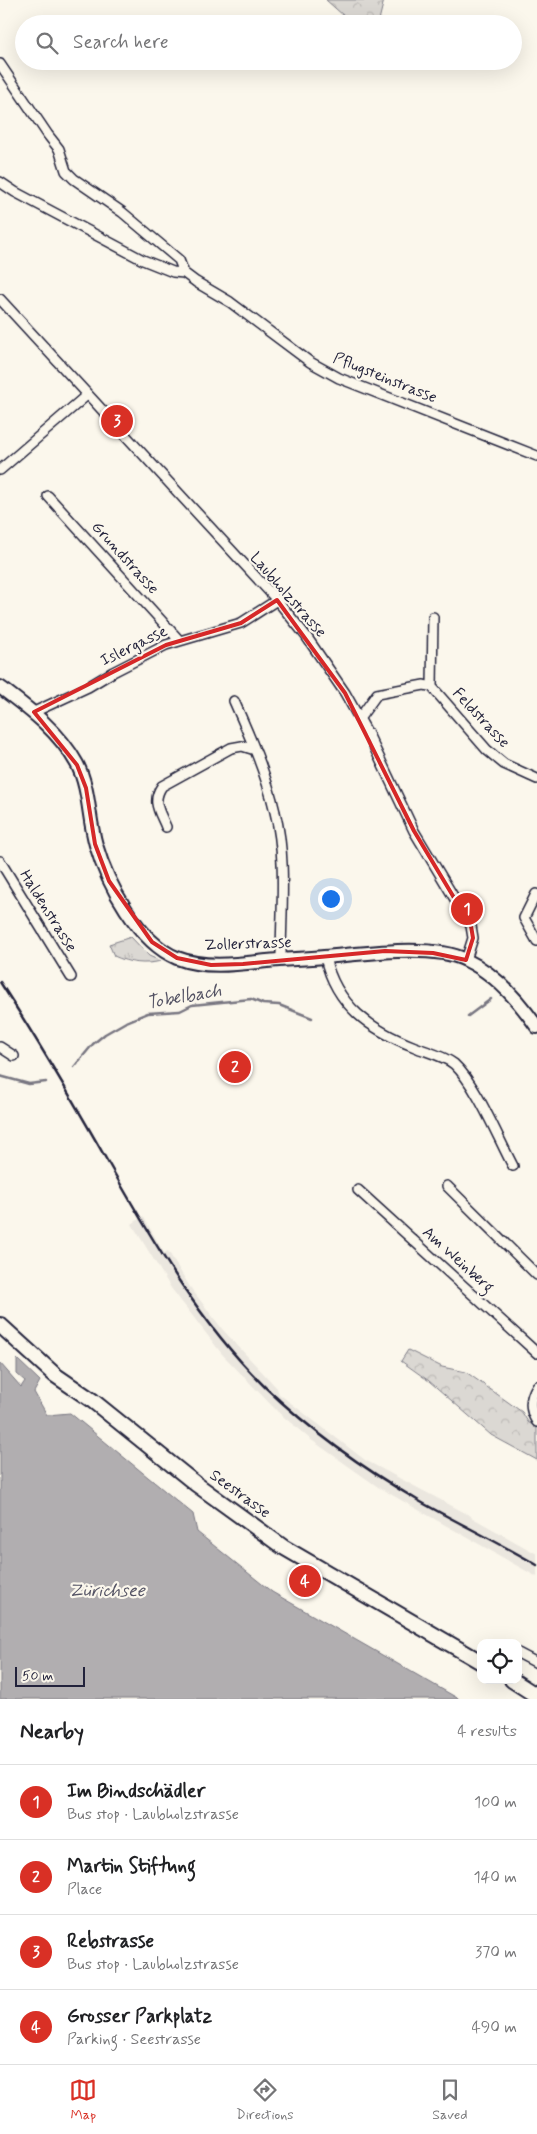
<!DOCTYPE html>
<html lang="en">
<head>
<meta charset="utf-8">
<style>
  :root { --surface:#fff; --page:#f2f2f2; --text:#202124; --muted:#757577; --line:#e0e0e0; --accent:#d93025 }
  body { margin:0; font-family:Mynerve,sans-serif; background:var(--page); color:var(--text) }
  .controls { position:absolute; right:15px; bottom:15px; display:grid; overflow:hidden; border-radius:10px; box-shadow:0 5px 20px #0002 }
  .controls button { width:45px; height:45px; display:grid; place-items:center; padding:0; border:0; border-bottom:1px solid var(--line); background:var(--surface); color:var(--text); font:25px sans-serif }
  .scale { position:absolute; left:15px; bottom:12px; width:70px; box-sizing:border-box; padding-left:5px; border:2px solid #22223b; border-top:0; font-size:14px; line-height:18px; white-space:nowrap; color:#22223b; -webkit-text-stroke:4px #fbf7ec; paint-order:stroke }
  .you { position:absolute; left:330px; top:898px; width:18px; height:18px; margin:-12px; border:4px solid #fff; border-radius:50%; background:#1a73e8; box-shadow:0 0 0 8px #1a73e833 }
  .badge { display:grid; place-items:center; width:32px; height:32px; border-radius:50%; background:var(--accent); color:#fff; font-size:16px; font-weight:700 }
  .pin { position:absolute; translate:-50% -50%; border:2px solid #fff; box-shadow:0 1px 5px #0006 }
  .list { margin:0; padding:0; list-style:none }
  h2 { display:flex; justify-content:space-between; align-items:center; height:65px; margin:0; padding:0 20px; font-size:21px }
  h2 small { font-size:16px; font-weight:400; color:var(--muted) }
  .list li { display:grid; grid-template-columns:32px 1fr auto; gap:15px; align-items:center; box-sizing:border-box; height:75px; padding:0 20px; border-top:1px solid var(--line) }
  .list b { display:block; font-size:19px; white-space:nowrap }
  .list p { margin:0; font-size:16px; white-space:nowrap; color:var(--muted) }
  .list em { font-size:16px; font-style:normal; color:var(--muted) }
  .icon { flex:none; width:28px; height:28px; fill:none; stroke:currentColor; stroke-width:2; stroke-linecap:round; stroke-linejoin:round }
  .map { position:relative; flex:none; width:537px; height:1699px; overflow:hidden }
  .search { position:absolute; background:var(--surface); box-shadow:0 5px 20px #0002; left:15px; right:15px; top:15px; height:55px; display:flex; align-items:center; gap:12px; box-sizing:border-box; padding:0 18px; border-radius:28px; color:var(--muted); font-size:19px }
  .sheet { height:365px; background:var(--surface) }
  nav { display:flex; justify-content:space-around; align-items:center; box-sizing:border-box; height:70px; border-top:1px solid var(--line); background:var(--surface); font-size:14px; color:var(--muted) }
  nav a { display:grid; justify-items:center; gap:2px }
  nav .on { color:var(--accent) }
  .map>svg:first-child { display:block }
  .built { fill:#ebe7df }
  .grass { fill:url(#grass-tufts); stroke:#7e7d87 }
  .forest { fill:url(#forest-crowns); stroke:#7e7d87 }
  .water { fill:#b1aeb0; stroke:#787681 }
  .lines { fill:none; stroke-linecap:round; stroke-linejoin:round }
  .stream { stroke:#787681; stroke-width:2.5 }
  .street-casing { stroke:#22223b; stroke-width:12 }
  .secondary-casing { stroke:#22223b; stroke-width:16 }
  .primary-casing { stroke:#22223b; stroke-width:18 }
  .street { stroke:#fbf7ec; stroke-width:9 }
  .secondary { stroke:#fbf7ec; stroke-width:12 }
  .primary { stroke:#fbf7ec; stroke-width:14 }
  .rail { stroke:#22223b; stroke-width:2.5 }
  .marked { fill:none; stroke:#d62828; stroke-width:4; stroke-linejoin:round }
  .labels { text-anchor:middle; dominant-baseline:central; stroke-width:4.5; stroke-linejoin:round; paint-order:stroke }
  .street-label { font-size:16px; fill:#22223b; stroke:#fbf7ec }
  .water-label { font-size:18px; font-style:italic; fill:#545364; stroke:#fbf7ec }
</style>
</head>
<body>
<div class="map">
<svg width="537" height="1699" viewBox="0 0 537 1699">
  <defs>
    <pattern id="grass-tufts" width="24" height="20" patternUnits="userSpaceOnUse" patternTransform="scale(1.25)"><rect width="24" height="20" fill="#dbd8d3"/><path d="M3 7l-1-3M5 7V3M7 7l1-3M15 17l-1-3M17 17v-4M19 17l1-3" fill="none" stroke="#bcb9b6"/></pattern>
    <pattern id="forest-crowns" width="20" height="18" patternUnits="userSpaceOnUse" patternTransform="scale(1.25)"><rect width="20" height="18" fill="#dbd8d3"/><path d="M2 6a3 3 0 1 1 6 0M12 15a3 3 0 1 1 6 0" fill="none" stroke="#bcb9b6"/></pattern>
  </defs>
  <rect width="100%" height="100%" fill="#fbf7ec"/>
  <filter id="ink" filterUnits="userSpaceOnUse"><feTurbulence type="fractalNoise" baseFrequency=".02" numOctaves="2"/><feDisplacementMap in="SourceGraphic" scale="10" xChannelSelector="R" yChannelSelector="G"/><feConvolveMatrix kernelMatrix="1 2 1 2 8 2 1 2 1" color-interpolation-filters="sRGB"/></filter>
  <g filter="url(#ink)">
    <path class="built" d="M143 1216 164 1253 168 1251 190 1287 223 1330 277 1388 279 1394 365 1460 471 1516V1517L537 1554V1577L378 1487 310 1439 278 1412 222 1354 171 1288 132 1224Z"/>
    <path class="grass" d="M131 937 149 956 161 961C145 965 129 963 114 956L109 944Z"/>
    <path class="forest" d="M326 0H384L378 24H353Z
      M408 1350 442 1367 466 1372 522 1412 528 1422 537 1428V1460L491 1435 429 1381 401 1361Z"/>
    <path class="water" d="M17 1359 40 1381 34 1392 47 1415 70 1413 193 1514 197 1532 272 1592 459 1699H0V1363L21 1387 25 1381 17 1374Z"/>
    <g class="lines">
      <path class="stream" d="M468 1016 491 999
        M74 1067 93 1044 105 1034 126 1022 148 1013 180 1011 192 1005 251 999 263 1004 279 1005 312 1018
        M0 1076 29 1084 46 1082"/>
      <defs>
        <path id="street" d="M0 64 48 135 59 149 66 171 74 179 122 212 179 260 184 273
          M0 182 15 192 143 260 173 272 184 273 196 282 230 302 310 362 339 378 537 456
          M0 299 277 600 306 636 345 693 369 736 414 831 471 926 473 938 466 960
          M0 470 87 395
          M48 496 179 640
          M432 687 487 750 504 764 537 779
          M432 687 433 617
          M234 701C250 737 266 773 275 812 287 859 281 911 281 960
          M34 712 88 687 113 672 166 645 241 623 277 600
          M359 719 377 694 424 685 432 687
          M166 827C160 812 151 802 162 786L231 748 242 746 255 750
          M0 861 71 977
          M536 894 524 918 537 941
          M325 957C336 1006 371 1030 415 1047 427 1052 444 1056 454 1064 476 1084 498 1138 513 1166
          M0 1047 14 1056
          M447 1186 537 1275
          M358 1190 537 1353
          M537 1386C529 1399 529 1410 537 1422
          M518 1653 537 1663"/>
        <path id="secondary" d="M0 687C29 709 59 731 77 764 90 789 88 818 96 845 107 883 138 942 177 958 205 969 239 964 267 961 286 959 305 959 324 957 362 954 432 943 466 960 496 974 519 1001 537 1027"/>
        <path id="primary" d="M0 1325 55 1375 93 1401 196 1484 283 1547 481 1662
          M512 1680 537 1696"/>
      </defs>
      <use href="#street" class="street-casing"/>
      <use href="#secondary" class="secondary-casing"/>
      <use href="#primary" class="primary-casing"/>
      <use href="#street" class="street"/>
      <use href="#secondary" class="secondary"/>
      <use href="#primary" class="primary"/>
      <path class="rail" d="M0 982C38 1041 74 1102 109 1164 154 1243 199 1322 265 1387 311 1431 364 1469 419 1501 458 1523 498 1542 537 1565"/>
    </g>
  </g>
  <path class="marked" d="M277 600 345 693 414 831 471 926 473 938 466 960 433 953 385 951 243 964 211 965 177 958 152 942 109 881 95 844 86 788 77 765 34 712 166 645 241 623Z"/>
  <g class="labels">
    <g class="street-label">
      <text transform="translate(385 378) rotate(22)">Pflugsteinstrasse</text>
      <text transform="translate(125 558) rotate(48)">Grundstrasse</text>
      <text transform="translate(288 595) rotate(49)">Laubholzstrasse</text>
      <text transform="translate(134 646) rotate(-26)">Islergasse</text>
      <text transform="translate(481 718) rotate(47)">Feldstrasse</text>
      <text transform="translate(48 911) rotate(58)">Haldenstrasse</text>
      <text transform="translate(248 944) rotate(-2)">Zollerstrasse</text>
      <text transform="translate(458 1260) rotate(42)">Am Weinberg</text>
      <text transform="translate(240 1494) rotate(36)">Seestrasse</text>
    </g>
    <g class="water-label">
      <text transform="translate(184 997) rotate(-10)">Tobelbach</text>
      <text x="107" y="1591">Zürichsee</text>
    </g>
  </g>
</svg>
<div class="controls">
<button><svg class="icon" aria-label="locate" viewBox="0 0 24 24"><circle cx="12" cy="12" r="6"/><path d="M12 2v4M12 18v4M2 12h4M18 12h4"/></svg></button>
</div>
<div class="scale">50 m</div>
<div class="you"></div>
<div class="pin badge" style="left:467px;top:909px">1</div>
<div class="pin badge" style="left:235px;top:1067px">2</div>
<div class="pin badge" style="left:117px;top:421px">3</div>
<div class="pin badge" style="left:305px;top:1581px">4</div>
<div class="search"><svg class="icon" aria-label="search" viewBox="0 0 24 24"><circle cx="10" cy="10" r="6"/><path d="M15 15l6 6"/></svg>Search here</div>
</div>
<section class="sheet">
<h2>Nearby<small>4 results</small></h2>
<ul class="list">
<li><span class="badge">1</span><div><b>Im Bindschädler</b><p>Bus stop · Laubholzstrasse</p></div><em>100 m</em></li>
<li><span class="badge">2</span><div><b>Martin Stiftung</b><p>Place</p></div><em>140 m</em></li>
<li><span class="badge">3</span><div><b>Rebstrasse</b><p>Bus stop · Laubholzstrasse</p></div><em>370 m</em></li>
<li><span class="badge">4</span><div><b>Grosser Parkplatz</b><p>Parking · Seestrasse</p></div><em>490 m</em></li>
</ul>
</section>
<nav>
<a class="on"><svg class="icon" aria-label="map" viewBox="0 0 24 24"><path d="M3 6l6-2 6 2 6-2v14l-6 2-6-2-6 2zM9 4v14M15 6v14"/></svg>Map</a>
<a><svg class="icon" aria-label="directions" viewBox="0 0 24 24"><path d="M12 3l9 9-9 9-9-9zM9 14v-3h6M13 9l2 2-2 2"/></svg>Directions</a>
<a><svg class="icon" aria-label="saved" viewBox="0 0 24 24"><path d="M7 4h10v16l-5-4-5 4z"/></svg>Saved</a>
</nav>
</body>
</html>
